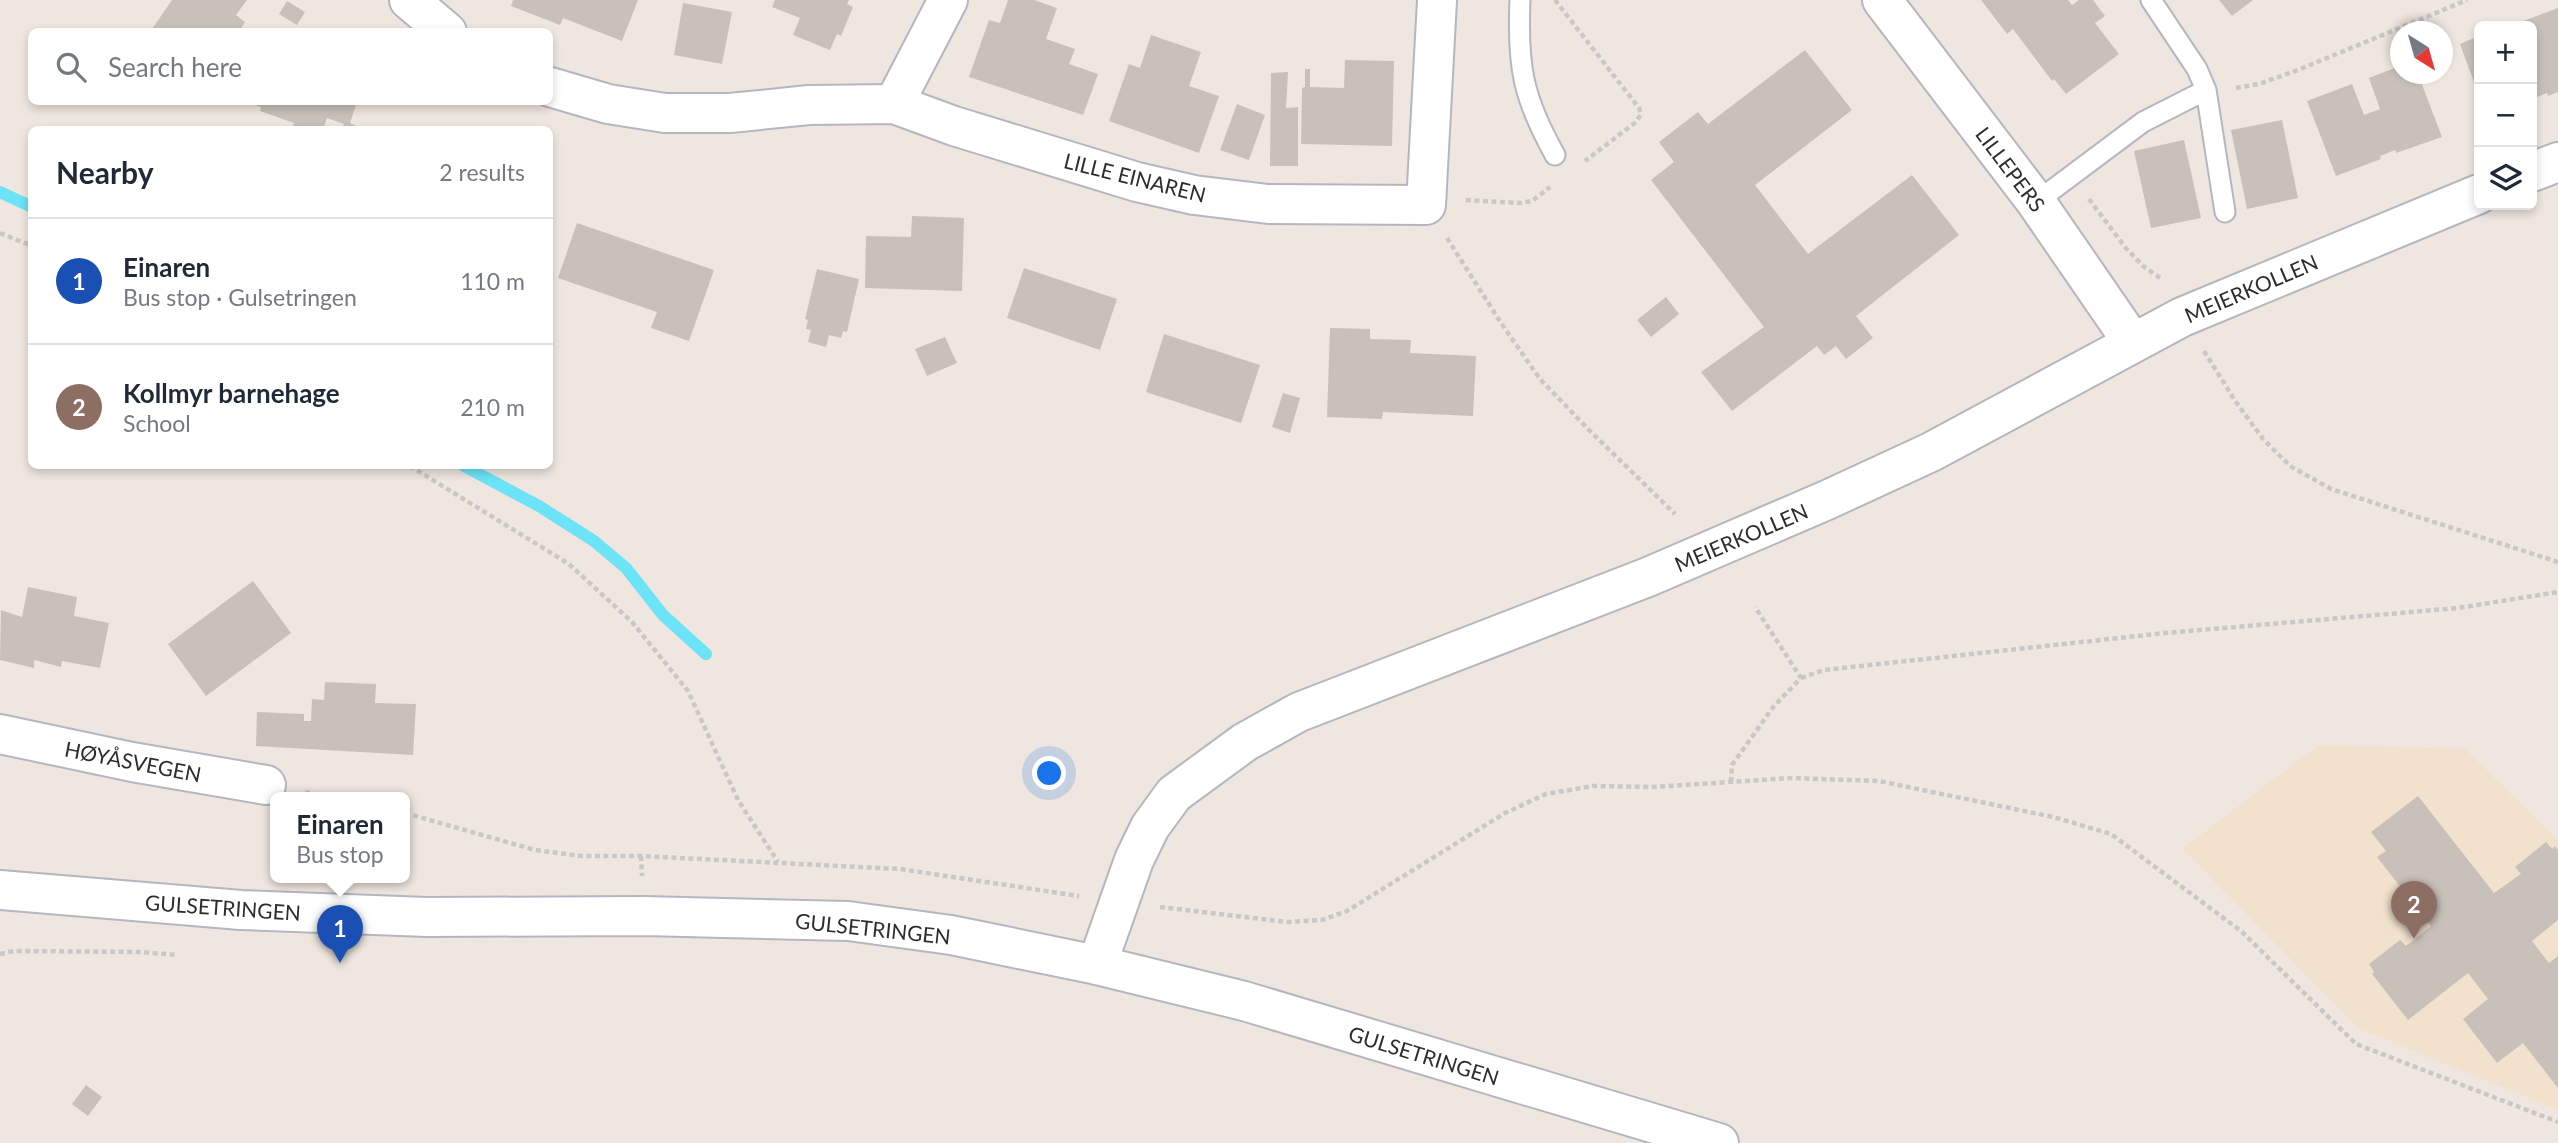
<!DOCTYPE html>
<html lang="en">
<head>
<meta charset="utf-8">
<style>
  :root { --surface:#fff; --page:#f2f2f3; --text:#1f2937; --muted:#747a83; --line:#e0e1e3; --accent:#d93025 }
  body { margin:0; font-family:Lato,sans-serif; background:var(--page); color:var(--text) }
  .controls { position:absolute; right:21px; top:21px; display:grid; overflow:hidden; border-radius:10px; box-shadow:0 4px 10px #0003 }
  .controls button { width:63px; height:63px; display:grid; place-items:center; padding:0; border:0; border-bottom:2px solid var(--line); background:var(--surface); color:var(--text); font:35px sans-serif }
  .compass { position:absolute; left:2390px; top:21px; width:63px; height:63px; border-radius:50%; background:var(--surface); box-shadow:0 4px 10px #0003; rotate:143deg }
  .you { position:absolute; left:1050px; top:774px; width:24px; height:24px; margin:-18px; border:5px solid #fff; border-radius:50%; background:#1a73e8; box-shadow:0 0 0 10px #1a73e833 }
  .badge { display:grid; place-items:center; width:46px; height:46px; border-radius:50%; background:var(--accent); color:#fff; font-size:23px; font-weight:700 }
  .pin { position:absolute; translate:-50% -58px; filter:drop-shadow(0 2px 4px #0008) }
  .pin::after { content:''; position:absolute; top:37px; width:24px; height:21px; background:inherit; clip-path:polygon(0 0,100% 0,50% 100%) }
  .popup { position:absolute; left:270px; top:792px; width:140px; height:91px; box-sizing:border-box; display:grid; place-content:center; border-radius:10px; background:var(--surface); filter:drop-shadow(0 2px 5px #0005); font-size:23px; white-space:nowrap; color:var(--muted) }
  .popup b { font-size:26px; color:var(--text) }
  .popup::after { content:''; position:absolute; left:50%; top:100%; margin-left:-14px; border:14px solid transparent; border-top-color:var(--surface) }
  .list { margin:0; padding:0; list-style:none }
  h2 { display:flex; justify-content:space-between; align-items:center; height:91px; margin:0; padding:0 28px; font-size:30px }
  h2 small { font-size:23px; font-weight:400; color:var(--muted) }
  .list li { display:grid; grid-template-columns:46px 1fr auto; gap:21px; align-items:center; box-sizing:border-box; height:126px; padding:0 28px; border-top:2px solid var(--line) }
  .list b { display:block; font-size:26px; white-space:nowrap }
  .list p { margin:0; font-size:23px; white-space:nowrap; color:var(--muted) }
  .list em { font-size:23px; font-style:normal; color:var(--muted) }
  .icon { flex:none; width:38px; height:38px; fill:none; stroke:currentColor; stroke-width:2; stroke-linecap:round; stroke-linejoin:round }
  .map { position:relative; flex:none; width:2558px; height:1143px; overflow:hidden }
  .search { position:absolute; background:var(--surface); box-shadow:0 4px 10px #0003; left:28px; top:28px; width:525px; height:77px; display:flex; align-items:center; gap:18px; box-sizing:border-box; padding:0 24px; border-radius:10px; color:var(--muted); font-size:26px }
  .panel { position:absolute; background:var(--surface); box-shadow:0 4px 10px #0003; left:28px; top:126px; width:525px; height:343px; border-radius:10px }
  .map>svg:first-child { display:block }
  .education { fill:#f1e1cd }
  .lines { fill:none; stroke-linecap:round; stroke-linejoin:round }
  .stream { stroke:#6ce3f7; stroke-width:12 }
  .building { fill:#c8c1ba }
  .service-casing { stroke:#b3b7c1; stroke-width:23 }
  .minor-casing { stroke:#b3b7c1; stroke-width:42 }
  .tertiary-casing { stroke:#b3b7c1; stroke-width:42 }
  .path { stroke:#c8c8c8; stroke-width:4.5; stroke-dasharray:5 3.5; stroke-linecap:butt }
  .service { stroke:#fff; stroke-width:19 }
  .minor { stroke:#fff; stroke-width:38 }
  .tertiary { stroke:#fff; stroke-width:38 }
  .labels { text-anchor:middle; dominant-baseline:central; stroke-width:7; stroke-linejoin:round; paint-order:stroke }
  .street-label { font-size:21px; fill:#2d2d2d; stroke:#fff }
</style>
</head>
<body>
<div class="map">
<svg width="2558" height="1143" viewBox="0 0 2558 1143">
  <rect width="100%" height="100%" fill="#efe6df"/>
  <path class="education" d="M2319 745 2465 749 2558 841V1110L2360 1029 2182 849Z"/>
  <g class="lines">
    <path class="stream" d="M0 192 32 207
      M464 466 539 506 594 541 626 568 663 615 706 654"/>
  </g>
  <path class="building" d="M172 0H247L236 15 245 22 239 32H150Z
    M513 0H638L622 41 563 18 560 25 511 6Z
    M775 0H849L847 4 853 7 841 36 837 34 830 50 793 35 800 18 772 7Z
    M1008 0H1034L1057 8 1046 39 1075 49 1069 64 1098 74 1083 115 969 77 989 20 1000 23Z
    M1981 0H2068L2072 5 2079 0H2093L2105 16 2095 23 2119 54 2066 94 2054 79 2052 81 2013 29 2007 34Z
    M2219 0H2253L2232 16Z
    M287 1 305 12 297 25 279 14Z
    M683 3 732 12 722 64 674 55Z
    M2558 8V92L2548 96 2547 93 2532 99V26H2522L2521 22Z
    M1151 35 1201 52 1189 86 1219 96 1199 153 1109 121 1129 64 1140 68Z
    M2479 36V96L2460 44Z
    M1805 50 1852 110 1755 185 1808 254 1912 175 1959 235 1856 316 1873 338 1846 359 1836 346 1824 355 1817 346 1732 411 1701 372 1764 327 1651 180 1674 162 1659 142 1698 112 1708 124Z
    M1345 60 1394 61 1392 146 1301 144 1302 88 1305 87V69H1310V87L1344 88Z
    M2400 66V74H2418L2442 137 2396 153 2395 150 2380 156 2381 159 2336 176 2307 101 2352 84 2364 115 2380 109 2369 78Z
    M1288 72 1286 108 1298 107V166H1270L1271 73Z
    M254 102H357L350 123 365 130H342L344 124 327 118 323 130H292L294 123 260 111 261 107 253 104Z
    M1237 104 1265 115 1249 160 1220 150Z
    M2282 120 2298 198 2247 209 2231 130Z
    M2184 140 2201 218 2151 228 2134 151Z
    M912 216 964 218 962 291 865 288 866 236 911 237Z
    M577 223 714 270 689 341 651 328 657 312 558 278Z
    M1024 268 1117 299 1100 350 1007 318Z
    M817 269 859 279 847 332 843 331 841 338 829 335 826 347 808 342 811 330 806 329 808 320 805 319Z
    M1666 297 1679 314 1651 337 1637 320Z
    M1330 328 1370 329V339L1411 340 1410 353 1476 356 1473 416 1383 412 1382 419 1327 417Z
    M1164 334 1260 365 1241 423 1146 392Z
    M945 337 957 363 927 376 915 349Z
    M1283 393 1300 398 1290 433 1272 427Z
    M253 581 291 633 206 696 168 644Z
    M28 587 77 597 74 616 109 623 100 668 62 661 61 667 34 660V668L0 660 1 610 22 617Z
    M325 682 376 684 375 703 416 704 413 755 256 746 257 712 304 714V721H311L312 699 324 700Z
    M2418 796 2494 893 2521 874 2515 867 2546 842 2552 849 2555 846 2558 850V920L2532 941 2549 963 2558 956V1088L2523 1043 2497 1063 2463 1019 2488 999 2468 973 2408 1020 2372 974 2374 972 2369 964 2400 940 2406 946 2431 926 2377 857 2386 851 2371 832Z
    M86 1085 102 1097 88 1116 72 1104Z"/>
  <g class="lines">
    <defs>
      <path id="service" d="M1520 0C1517 66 1523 98 1555 155
        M2151 0 2197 69 2206 90 2225 212
        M2036 202 2143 122 2206 90"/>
      <path id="minor" d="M409 0 447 32
        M1882 0 2036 202 2133 343
        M550 87 608 104 665 113H730L809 105 894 104 954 126 1137 182 1194 195 1268 204 1426 205 1437 0
        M894 104 948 0
        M2532 172 2558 162
        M0 734 132 762 266 785
        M1097 965 1134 860 1150 827 1174 794 1245 742 1299 712 1648 577 1827 500 1931 452 2182 317 2479 194"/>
      <path id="tertiary" d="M0 890 241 910 427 917 644 916 848 921 951 935 1097 965 1244 1001 1719 1143"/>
    </defs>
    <use href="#service" class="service-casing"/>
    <use href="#minor" class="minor-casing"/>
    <use href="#tertiary" class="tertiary-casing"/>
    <path class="path" d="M1555 0 1639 108 1641 114 1636 122 1585 161
      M2236 88 2259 84 2298 70 2467 0
      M2089 199 2125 247 2143 266 2163 280
      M1466 200 1520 203 1532 201 1550 187
      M0 233 32 246
      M1447 238 1501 323 1540 379 1589 430 1675 514
      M2204 351 2236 402 2263 439 2290 466 2331 489 2558 562
      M410 466 569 564 632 622 688 691 738 800 778 862
      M1801 678 1824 670 2165 633 2458 608 2558 592
      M1731 782 1732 765 1774 706 1801 678 1755 607
      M305 792 328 797
      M405 813 535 850 581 856H641L900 869 1079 896
      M641 856 642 876
      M1160 907 1287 922 1322 920 1347 911 1505 813 1546 794 1593 786 1653 787 1791 778 1879 781 2053 817 2111 834 2241 931 2356 1044 2558 1122
      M0 954 14 951 141 952 177 955"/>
    <use href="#service" class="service"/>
    <use href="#minor" class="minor"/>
    <use href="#tertiary" class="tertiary"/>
  </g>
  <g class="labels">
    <g class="street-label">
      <text transform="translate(2011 169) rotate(53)">LILLEPERS</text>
      <text transform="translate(1135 177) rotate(14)">LILLE EINAREN</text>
      <text transform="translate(2251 288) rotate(-23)">MEIERKOLLEN</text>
      <text transform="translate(1741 537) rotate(-23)">MEIERKOLLEN</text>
      <text transform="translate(133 761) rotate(11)">HØYÅSVEGEN</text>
      <text transform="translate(223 907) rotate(4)">GULSETRINGEN</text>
      <text transform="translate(873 928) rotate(6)">GULSETRINGEN</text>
      <text transform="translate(1424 1055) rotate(17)">GULSETRINGEN</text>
    </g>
  </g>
</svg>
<div class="controls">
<button>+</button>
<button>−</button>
<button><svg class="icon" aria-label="layers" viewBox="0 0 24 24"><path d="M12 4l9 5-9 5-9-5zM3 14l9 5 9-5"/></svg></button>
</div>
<svg class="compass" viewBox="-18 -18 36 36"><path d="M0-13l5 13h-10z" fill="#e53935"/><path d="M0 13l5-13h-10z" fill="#747a83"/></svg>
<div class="you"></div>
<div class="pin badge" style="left:340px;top:963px;background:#1a4fb4">1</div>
<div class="popup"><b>Einaren</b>Bus stop</div>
<div class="pin badge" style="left:2414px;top:939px;background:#8d6e63">2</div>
<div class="search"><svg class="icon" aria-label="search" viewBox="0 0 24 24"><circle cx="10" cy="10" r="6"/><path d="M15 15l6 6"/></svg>Search here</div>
<section class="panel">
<h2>Nearby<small>2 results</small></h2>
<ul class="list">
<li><span class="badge" style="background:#1a4fb4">1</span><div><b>Einaren</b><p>Bus stop · Gulsetringen</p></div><em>110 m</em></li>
<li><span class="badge" style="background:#8d6e63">2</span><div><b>Kollmyr barnehage</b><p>School</p></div><em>210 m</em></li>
</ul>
</section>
</div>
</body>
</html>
